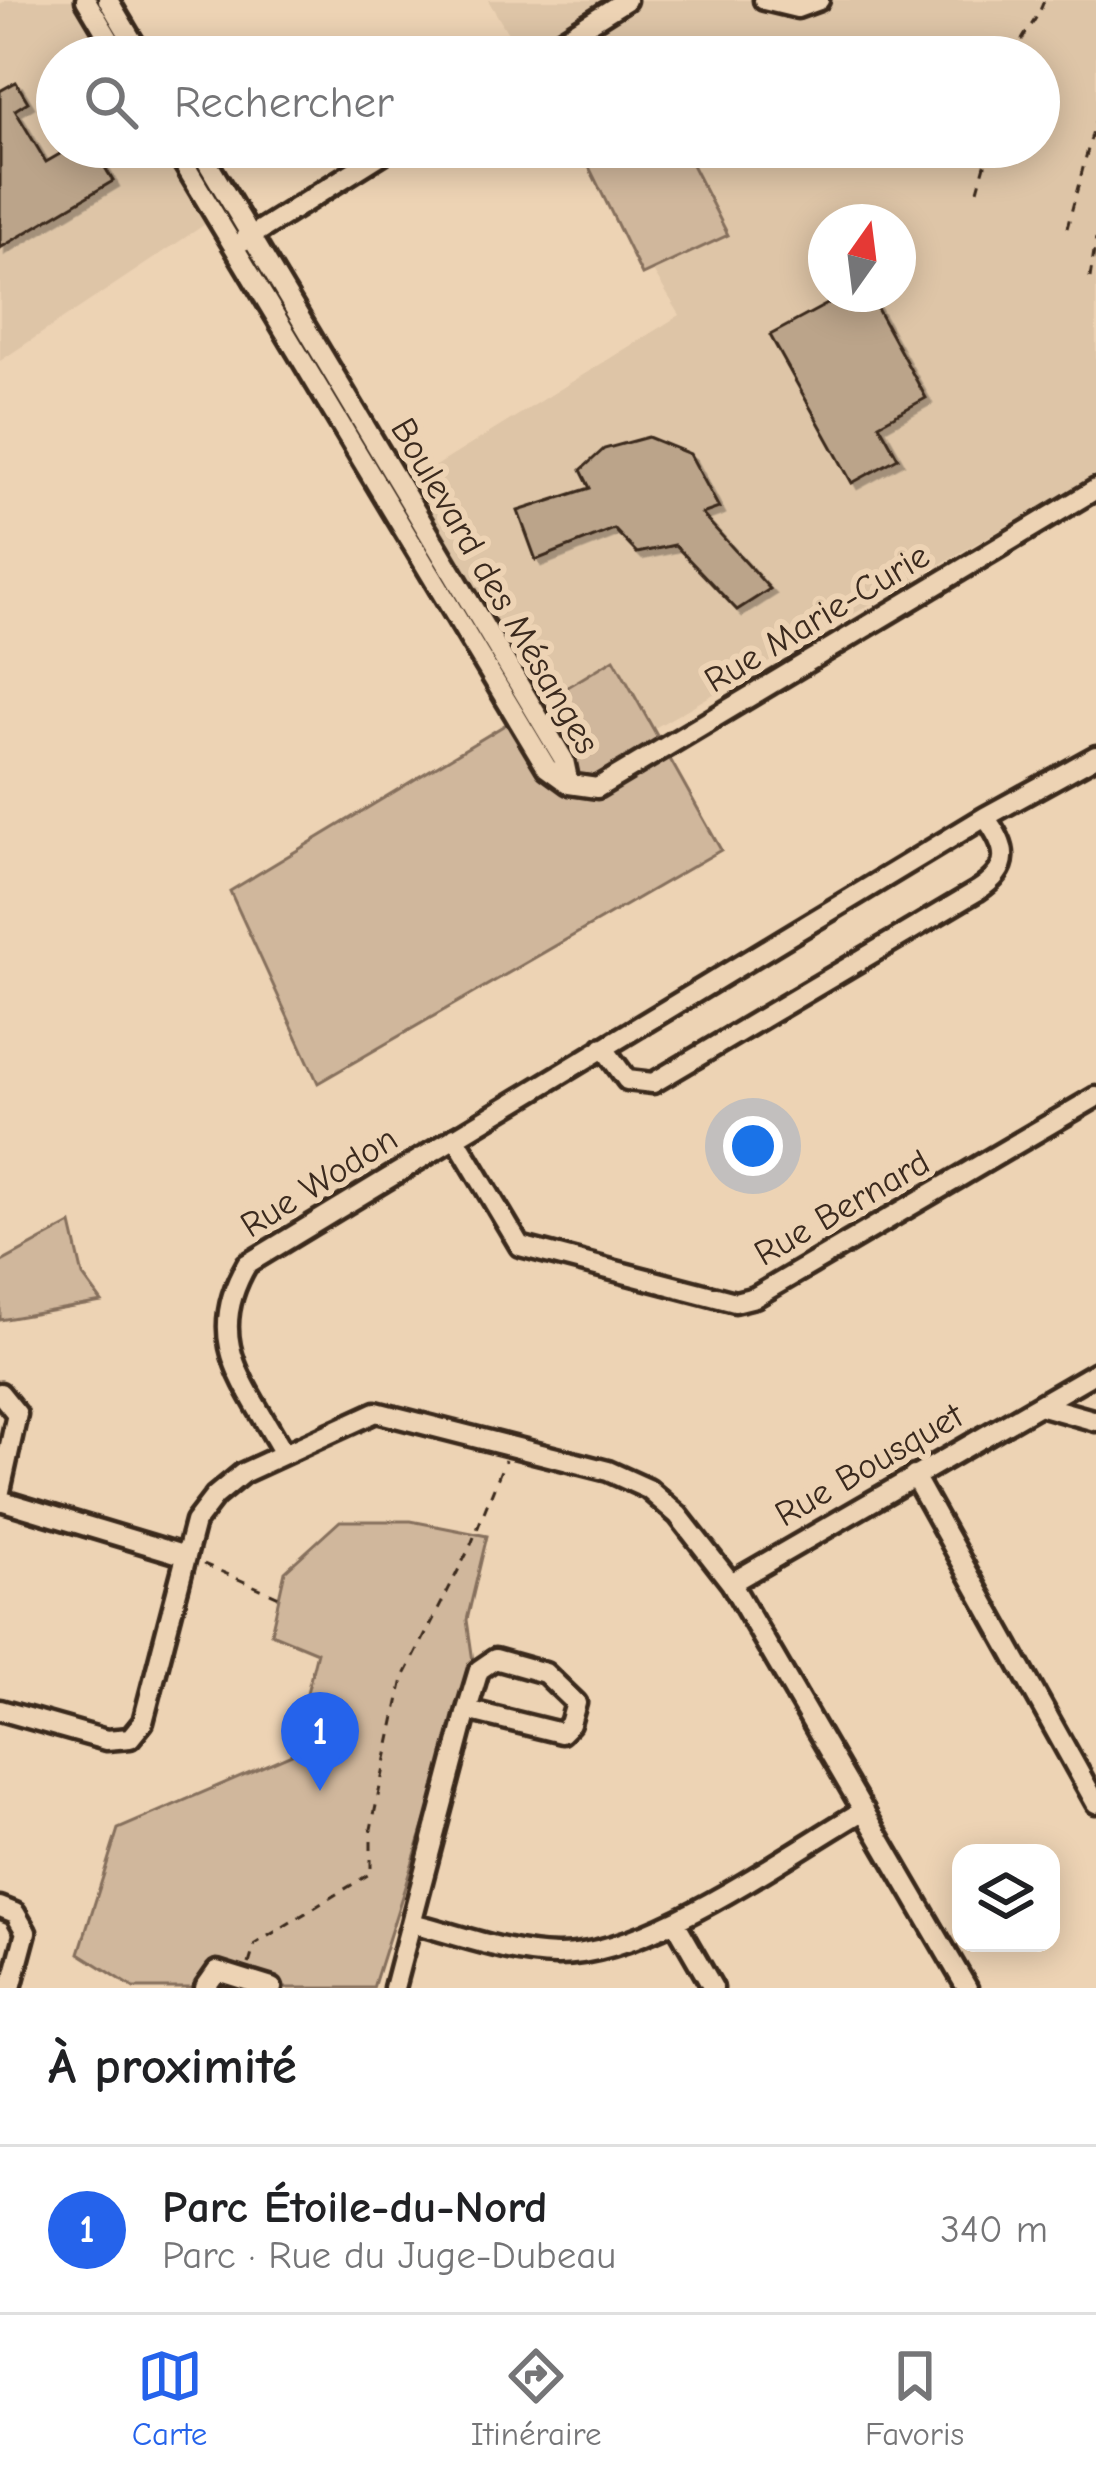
<!DOCTYPE html>
<html lang="fr">
<head>
<meta charset="utf-8">
<style>
  :root { --surface:#fff; --page:#f2f2f2; --text:#202124; --muted:#757577; --line:#e0e0e0; --accent:#2563eb }
  body { margin:0; font-family:"Comic Neue",sans-serif; background:var(--page); color:var(--text) }
  .controls { position:absolute; right:36px; bottom:36px; display:grid; overflow:hidden; border-radius:24px; box-shadow:0 6px 30px #0003 }
  .controls button { width:108px; height:108px; display:grid; place-items:center; padding:0; border:0; border-bottom:3px solid var(--line); background:var(--surface); color:var(--text); font:60px sans-serif }
  .compass { position:absolute; left:808px; top:204px; width:108px; height:108px; border-radius:50%; background:var(--surface); box-shadow:0 6px 30px #0003; rotate:14deg }
  .you { position:absolute; left:753px; top:1146px; width:42px; height:42px; margin:-30px; border:9px solid #fff; border-radius:50%; background:#1a73e8; box-shadow:0 0 0 18px #1a73e833 }
  .badge { display:grid; place-items:center; width:78px; height:78px; border-radius:50%; background:var(--accent); color:#fff; font-size:39px; font-weight:700 }
  .pin { position:absolute; translate:-50% -99px; filter:drop-shadow(0 3px 6px #0008) }
  .pin::after { content:''; position:absolute; top:63px; width:42px; height:36px; background:inherit; clip-path:polygon(0 0,100% 0,50% 100%) }
  .list { margin:0; padding:0; list-style:none }
  h2 { display:flex; justify-content:space-between; align-items:center; height:156px; margin:0; padding:0 48px; font-size:51px }
  h2 small { font-size:39px; font-weight:400; color:var(--muted) }
  .list li { display:grid; grid-template-columns:78px 1fr auto; gap:36px; align-items:center; box-sizing:border-box; height:168px; padding:0 48px; border-top:3px solid var(--line) }
  .list b { display:block; font-size:45px; white-space:nowrap }
  .list p { margin:0; font-size:39px; white-space:nowrap; color:var(--muted) }
  .list em { font-size:39px; font-style:normal; color:var(--muted) }
  .icon { flex:none; width:66px; height:66px; fill:none; stroke:currentColor; stroke-width:2; stroke-linecap:round; stroke-linejoin:round }
  .map { position:relative; flex:none; width:1096px; height:1988px; overflow:hidden }
  .search { position:absolute; background:var(--surface); box-shadow:0 6px 30px #0003; left:36px; right:36px; top:36px; height:132px; display:flex; align-items:center; gap:30px; box-sizing:border-box; padding:0 42px; border-radius:66px; color:var(--muted); font-size:45px }
  .sheet { height:324px; background:var(--surface) }
  nav { display:flex; justify-content:space-around; align-items:center; box-sizing:border-box; height:168px; border-top:3px solid var(--line); background:var(--surface); font-size:33px; color:var(--muted) }
  nav a { display:grid; justify-items:center; gap:6px }
  nav .on { color:var(--accent) }
  .map>svg:first-child { display:block }
  .built { fill:#dec5a7; fill-rule:evenodd }
  .green { fill:#d0b79c; stroke:#86705d; stroke-width:3 }
  .building { fill:#bba48a; stroke:#3b2a1e; stroke-width:3; filter:url(#shadow) }
  .lines { fill:none; stroke-linecap:round; stroke-linejoin:round }
  .minor-casing { stroke:#3b2a1e; stroke-width:27 }
  .path { stroke:#3b2a1e; stroke-width:3; stroke-dasharray:9 9; stroke-linecap:butt }
  .minor { stroke:#edd3b4; stroke-width:18 }
  .labels { text-anchor:middle; dominant-baseline:central; stroke-width:12; stroke-linejoin:round; paint-order:stroke }
  .street-label { font-size:36px; fill:#3b2a1e; stroke:#edd3b4 }
</style>
</head>
<body>
<div class="map">
<svg width="1096" height="1988" viewBox="0 0 1096 1988">
  <defs>
    <filter id="shadow"><feDropShadow dx="5.5" dy="5.5" stdDeviation="0" flood-color="#0004"/></filter>
  </defs>
  <rect width="100%" height="100%" fill="#edd3b4"/>
  <filter id="ink" filterUnits="userSpaceOnUse"><feTurbulence type="fractalNoise" baseFrequency=".00833" numOctaves="2"/><feDisplacementMap in="SourceGraphic" scale="24" xChannelSelector="R" yChannelSelector="G"/><feConvolveMatrix kernelMatrix="1 2 1 2 8 2 1 2 1" color-interpolation-filters="sRGB"/></filter>
  <g filter="url(#ink)">
    <path class="built" d="M7 0H74L108 57H57V147H162L207 223 0 361V4Z
      M488 0H1096V475L576 773 407 484 680 315 577 147H1039V57H522ZM826 222H898V294H826Z"/>
    <path class="green" d="M642 147H683L728 235 642 275 588 165Z
      M614 659 721 850 318 1083 230 891Z
      M71 1224 83 1276 102 1302 0 1320V1263Z
      M340 1521H411L487 1536 467 1620 474 1668 373 1988H134L79 1953 118 1829 292 1754 317 1652 271 1633 285 1571Z"/>
    <path class="building" d="M16 82 28 102 15 110 46 162 72 147H93L113 181 0 248V91Z
      M846 294H869L926 398 879 424 898 458 852 483 770 335Z
      M648 437 690 454 719 508 702 514 770 589 737 610 675 545 637 553 614 529 536 560 518 511 590 488 581 470 604 449Z"/>
    <g class="lines">
      <defs>
        <path id="minor" d="M86 0 120 57
          M108 0 142 57
          M764 0 797 8 819 0
          M535 57 626 0
          M174 147 547 768 569 784 597 788 1096 489
          M198 147 564 760 569 784
          M243 241 393 147
          M603 1047 627 1080 653 1083 977 891C1013 868 1008 848 985 817
          M455 1137 520 1246 735 1302 755 1297 1096 1097
          M0 1393 17 1414 0 1491
          M1039 1405 1096 1421
          M283 1452C245 1383 202 1340 247 1264L985 817 1096 756
          M914 1476 1096 1803
          M0 1500 186 1556
          M731 1583 1096 1372
          M0 1710 106 1740 130 1738 143 1722 195 1522 215 1496 243 1473 376 1412 608 1471 648 1489 678 1515 731 1583 967 1988
          M0 1907 15 1913 26 1932 11 1988
          M675 1922 713 1988
          M412 1923C459 1935 508 1954 556 1955 648 1957 784 1856 864 1810
          M205 1988 217 1971 272 1988
          M394 1988 467 1710 479 1670 495 1659 545 1673 576 1703 570 1724 561 1733 467 1710"/>
      </defs>
      <use href="#minor" class="minor-casing"/>
      <path class="path" d="M1015 57C1021 34 1037 23 1044 0
        M978 190 990 147
        M1067 228 1096 119
        M1090 278 1096 238
        M204 1564 279 1597
        M249 1964 255 1944 371 1873V1829L403 1679 470 1547 505 1460"/>
      <use href="#minor" class="minor"/>
    </g>
  </g>
  <g class="labels">
    <g class="street-label">
      <text transform="translate(495 586) rotate(60)">Boulevard des Mésanges</text>
      <text transform="translate(817 618) rotate(-31)">Rue Marie-Curie</text>
      <text transform="translate(319 1182) rotate(-32)">Rue Wodon</text>
      <text transform="translate(842 1208) rotate(-30)">Rue Bernard</text>
      <text transform="translate(869 1465) rotate(-30)">Rue Bousquet</text>
    </g>
  </g>
</svg>
<div class="controls">
<button><svg class="icon" aria-label="layers" viewBox="0 0 24 24"><path d="M12 4l9 5-9 5-9-5zM3 14l9 5 9-5"/></svg></button>
</div>
<svg class="compass" viewBox="-18 -18 36 36"><path d="M0-13l5 13h-10z" fill="#e53935"/><path d="M0 13l5-13h-10z" fill="#757577"/></svg>
<div class="you"></div>
<div class="pin badge" style="left:320px;top:1791px">1</div>
<div class="search"><svg class="icon" aria-label="search" viewBox="0 0 24 24"><circle cx="10" cy="10" r="6"/><path d="M15 15l6 6"/></svg>Rechercher</div>
</div>
<section class="sheet">
<h2>À proximité<small></small></h2>
<ul class="list">
<li><span class="badge">1</span><div><b>Parc Étoile-du-Nord</b><p>Parc · Rue du Juge-Dubeau</p></div><em>340 m</em></li>
</ul>
</section>
<nav>
<a class="on"><svg class="icon" aria-label="map" viewBox="0 0 24 24"><path d="M3 6l6-2 6 2 6-2v14l-6 2-6-2-6 2zM9 4v14M15 6v14"/></svg>Carte</a>
<a><svg class="icon" aria-label="directions" viewBox="0 0 24 24"><path d="M12 3l9 9-9 9-9-9zM9 14v-3h6M13 9l2 2-2 2"/></svg>Itinéraire</a>
<a><svg class="icon" aria-label="saved" viewBox="0 0 24 24"><path d="M7 4h10v16l-5-4-5 4z"/></svg>Favoris</a>
</nav>
</body>
</html>
